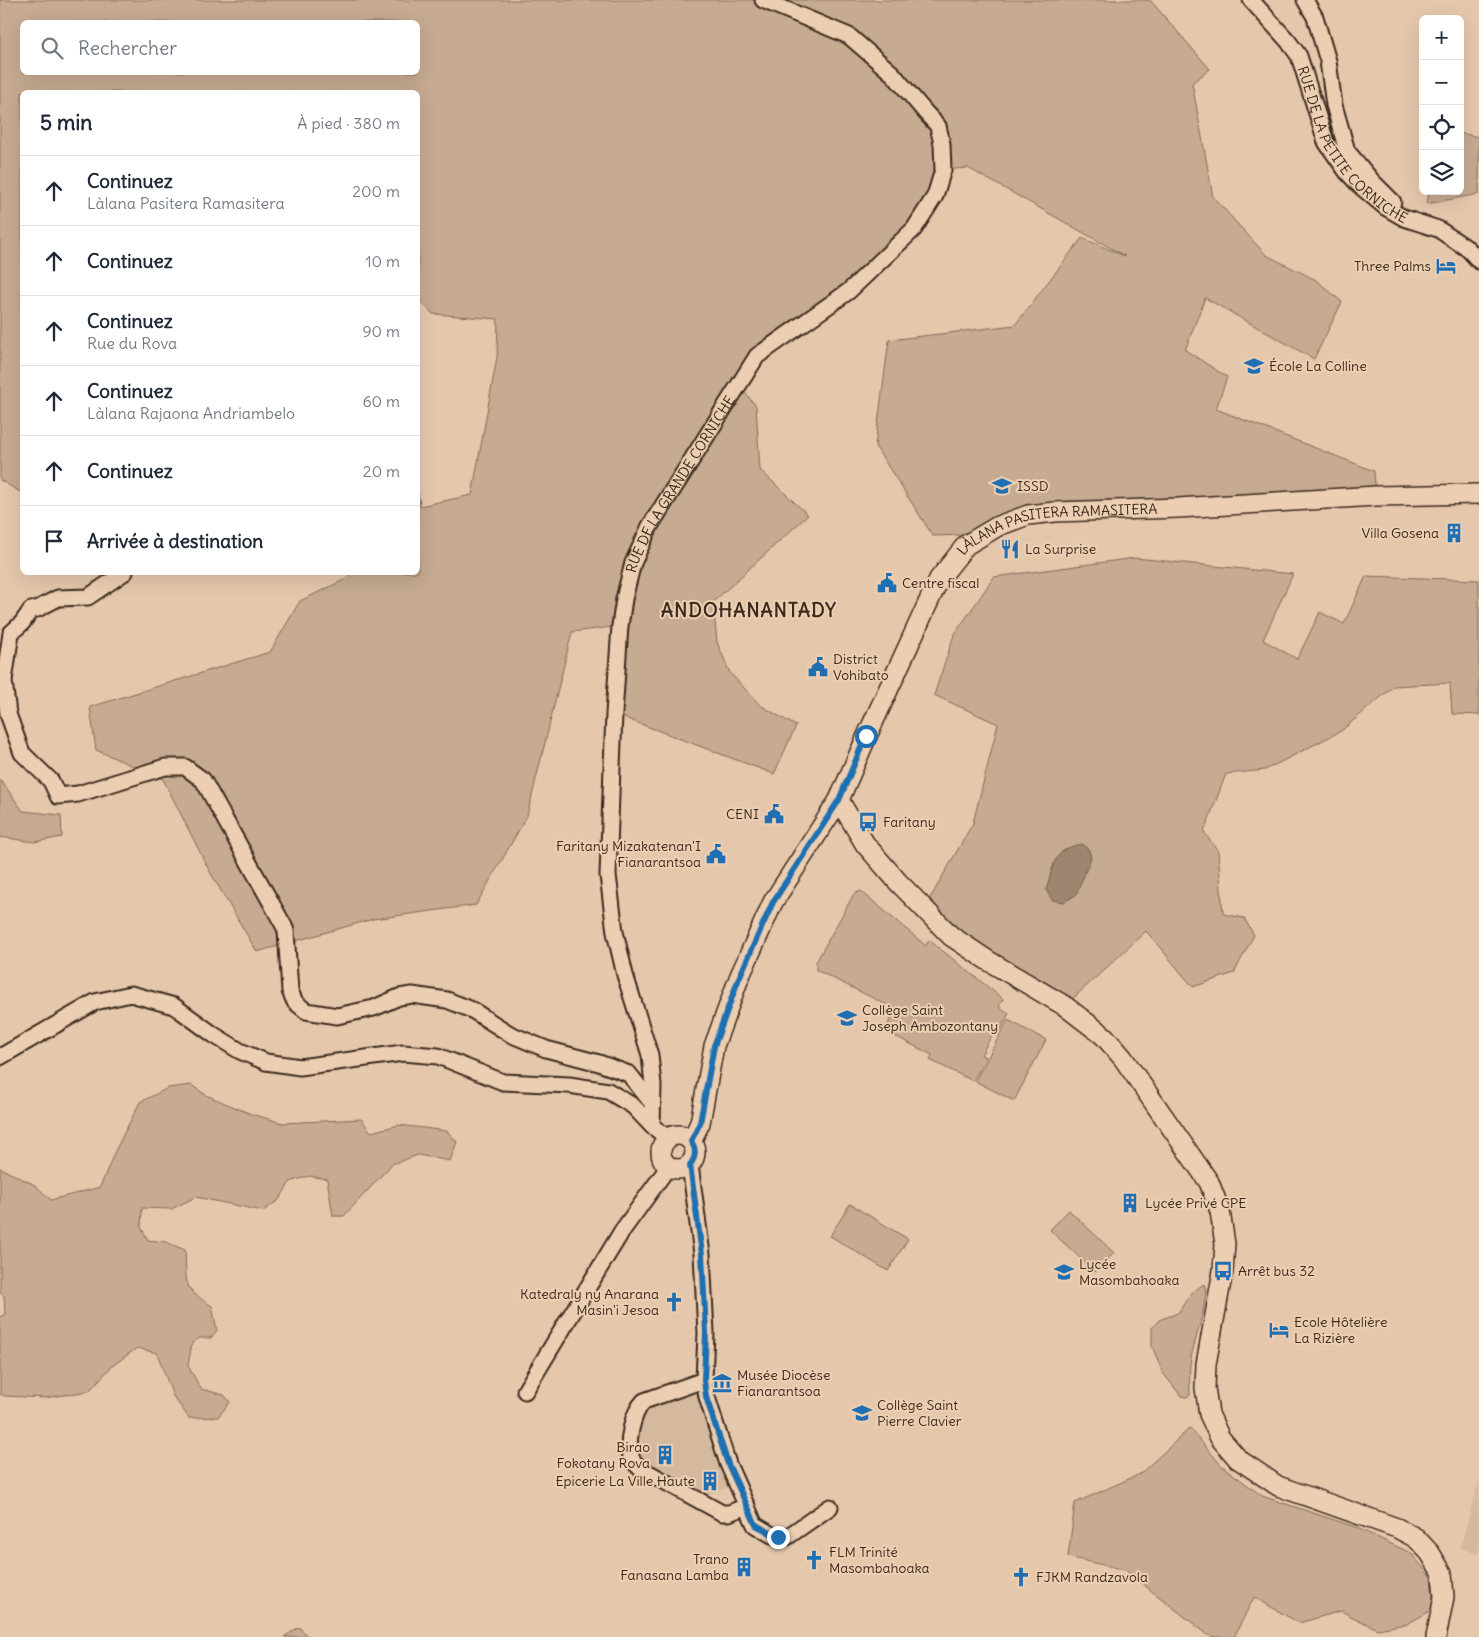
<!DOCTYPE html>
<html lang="fr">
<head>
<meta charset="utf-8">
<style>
  :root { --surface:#fff; --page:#f6f6f7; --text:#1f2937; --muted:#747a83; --line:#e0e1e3 }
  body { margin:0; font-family:Delius,sans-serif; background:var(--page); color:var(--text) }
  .controls { position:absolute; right:15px; top:15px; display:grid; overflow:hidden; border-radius:8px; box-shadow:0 5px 20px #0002 }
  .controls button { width:45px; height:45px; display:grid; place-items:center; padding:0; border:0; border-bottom:1px solid var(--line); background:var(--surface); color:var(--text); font:25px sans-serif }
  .stop { position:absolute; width:15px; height:15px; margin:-11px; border:4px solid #1f6fb2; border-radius:50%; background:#fff }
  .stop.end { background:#1f6fb2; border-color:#fff; box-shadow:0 1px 5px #0008 }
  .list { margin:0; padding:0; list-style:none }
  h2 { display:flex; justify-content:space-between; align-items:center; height:65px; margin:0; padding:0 20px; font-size:21px }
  h2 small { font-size:16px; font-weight:400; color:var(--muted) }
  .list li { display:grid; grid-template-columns:32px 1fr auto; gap:15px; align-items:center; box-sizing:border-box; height:70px; padding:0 20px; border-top:1px solid var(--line) }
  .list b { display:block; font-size:19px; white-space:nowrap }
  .list p { margin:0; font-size:16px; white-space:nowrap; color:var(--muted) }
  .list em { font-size:16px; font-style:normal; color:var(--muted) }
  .icon { flex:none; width:28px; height:28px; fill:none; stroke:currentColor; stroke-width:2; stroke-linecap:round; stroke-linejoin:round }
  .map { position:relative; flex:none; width:1479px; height:1637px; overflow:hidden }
  .search { position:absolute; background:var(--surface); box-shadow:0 5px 20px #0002; left:20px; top:20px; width:400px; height:55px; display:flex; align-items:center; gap:12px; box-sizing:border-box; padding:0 18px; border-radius:8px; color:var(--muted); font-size:19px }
  .panel { position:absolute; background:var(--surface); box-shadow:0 5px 20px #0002; left:20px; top:90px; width:400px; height:485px; border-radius:8px }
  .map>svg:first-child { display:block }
  .built { fill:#d5b99f }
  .green { fill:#c6aa92; stroke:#806a58; fill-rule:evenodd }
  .water { fill:#9d8570; stroke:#76614f }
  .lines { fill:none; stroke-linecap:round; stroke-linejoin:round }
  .minor-casing { stroke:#3b2a1e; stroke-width:19 }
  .tertiary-casing { stroke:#3b2a1e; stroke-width:22 }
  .minor { stroke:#ecceb2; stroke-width:15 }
  .tertiary { stroke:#ecceb2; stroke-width:19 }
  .route { stroke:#1f6fb2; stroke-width:6 }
  .labels { text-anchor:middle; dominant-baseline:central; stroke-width:4; stroke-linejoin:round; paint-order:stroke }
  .street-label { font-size:14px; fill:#3b2a1e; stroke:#ecceb2 }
  .poi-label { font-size:14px; fill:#3b2a1e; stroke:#ecceb2; text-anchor:start }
  .district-label { font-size:19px; font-weight:bold; letter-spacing:1px; fill:#3b2a1e; stroke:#ecceb2 }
</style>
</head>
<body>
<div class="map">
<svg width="1479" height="1637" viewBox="0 0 1479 1637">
  <rect width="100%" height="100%" fill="#e5c7ac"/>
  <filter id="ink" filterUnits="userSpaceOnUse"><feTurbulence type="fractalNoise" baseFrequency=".02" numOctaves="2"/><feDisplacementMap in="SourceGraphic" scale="10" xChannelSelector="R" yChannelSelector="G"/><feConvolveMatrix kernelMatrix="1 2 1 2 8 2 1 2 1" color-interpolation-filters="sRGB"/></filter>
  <g filter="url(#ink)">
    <path class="built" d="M701 1392 732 1486 702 1496 659 1472 640 1456 634 1444V1432L647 1408Z
      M1479 1480V1553L1460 1548Z"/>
    <path class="green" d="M0 0H1150L1210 69 1192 83 1213 197 1266 255 1316 280 1342 302 1314 359 1205 298 1185 350 1227 377 1216 409 1374 471 1375 486 1177 498 1055 502 1027 505 997 516 965 535 933 536 875 446 889 340 1015 325 1082 238 1125 256 968 168 943 170 914 229 784 336 738 384 756 406 760 470 808 515 713 602 717 642 730 673 760 705 796 726 774 774 614 714 620 626 572 632 527 816 476 905 373 919 257 952 210 872 163 779 96 750 90 707 270 652 300 601 344 580 351 573 418 572V491L420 506 472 495 497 357 498 319 433 314 418 298V92H22V493L0 480ZM22 22H418V72H22Z
      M1460 133 1479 137V194L1426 204 1430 191H1460Z
      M1135 558 1293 574 1263 640 1297 659 1320 612 1344 624 1366 576 1479 580V715L1452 714 1450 683 1394 686 1341 731 1265 770 1226 774 1204 832 1218 851 1223 914 1244 918 1254 935 1234 973 1193 987 1146 931 1065 1006 924 909 973 823 998 724 934 695 954 635 994 577Z
      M0 779 23 811 61 815 62 837 35 842 0 837Z
      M861 891 926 946 929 940 1003 999 999 1007 1009 1013 998 1035 993 1033 981 1055 986 1057 973 1081 930 1060 932 1055 885 1031 895 1009 816 970V962L854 894Z
      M1008 1020 1046 1040 1014 1101 975 1081Z
      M191 1085 206 1095 251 1114 283 1123 361 1119 371 1132 399 1125 447 1131 457 1142 450 1161 418 1155 392 1164 344 1216H333L327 1179 309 1176 290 1182 279 1200 263 1211 196 1197 171 1209 142 1208 141 1227 148 1240 166 1242 185 1250C187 1284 181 1287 212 1306L217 1330 211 1338H200L192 1343 188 1366 201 1389 224 1395 230 1402 218 1417 189 1418 173 1396 157 1353 137 1348 112 1366 89 1391 45 1398 5 1396 0 1394V1317L5 1314 4 1296 0 1293V1168L35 1185 51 1200 100 1187 115 1151 140 1102 168 1088Z
      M850 1204 908 1239 888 1271 830 1236Z
      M1069 1210 1114 1253 1095 1272 1050 1230Z
      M1204 1284C1211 1298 1192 1346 1190 1364 1189 1374 1190 1385 1190 1395L1187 1397 1181 1396 1163 1373 1152 1346V1328L1159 1320 1178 1313 1191 1293Z
      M1190 1428 1221 1465 1262 1496 1353 1526 1411 1553 1431 1577 1434 1609 1407 1624 1377 1629 1341 1611 1299 1623 1254 1597 1234 1637H1214L1208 1635 1125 1570 1068 1557 1075 1503 1140 1474Z
      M299 1627 308 1637H284Z"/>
    <path class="water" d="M1082 844 1089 850 1091 858 1076 895 1064 902 1052 900 1046 890C1054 866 1052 849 1082 844Z"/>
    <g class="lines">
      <defs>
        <g id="minor">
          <path id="s1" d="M1251 0 1288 41 1299 56 1326 142 1347 172 1359 185 1385 207 1404 218 1438 229 1468 249 1479 261"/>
          <path d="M1305 0 1315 17 1328 61 1334 105 1347 151 1373 182 1393 202"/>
          <path d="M125 572 88 597 58 598 37 609 31 610 22 623 11 633 4 681 8 714 22 753 51 781 58 796 78 794 165 767H185L203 780 284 926 286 931 290 991 295 1002 306 1011 337 1016 374 1008 399 997 412 995 447 1000 472 1010 510 1034 546 1049 599 1063 629 1074 652 1103"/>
          <path d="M0 1057 95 1002 131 994 174 1006 214 1035 240 1051 266 1062 300 1067 403 1053 438 1056 503 1082 569 1085 608 1091 633 1106 652 1126"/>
          <path id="s2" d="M668 1138 652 1126 653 1085 650 1055 625 975 615 932 608 875 614 714 620 626 624 599 633 563 650 526 757 356 849 291 914 229 935 196 943 170 942 144 938 126 925 112 893 74 849 36 763 0"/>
          <path d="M690 1165 702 1254 706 1333 704 1380 707 1397 728 1464 755 1525 772 1535 777 1537H787L830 1507"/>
          <path d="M704 1380 644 1401C633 1412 625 1443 632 1459 633 1462 637 1465 640 1468L722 1513H729L747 1506"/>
          <path d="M525 1391 622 1231 669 1166"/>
        </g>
        <g id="tertiary">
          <path d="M839 800 865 844 898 882 951 936 987 960 1065 1006 1104 1036 1123 1058 1209 1182 1220 1211 1225 1244 1223 1271 1206 1364 1205 1388 1209 1414 1220 1438 1238 1459 1278 1486 1397 1528 1416 1538 1430 1553 1442 1573 1444 1597 1436 1637"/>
          <circle cx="678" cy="1152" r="17"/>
          <path id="s3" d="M691 1141 700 1123 714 1046 739 978 773 902 839 800 867 736 939 579 966 545 998 526 1028 515 1055 512 1178 508 1376 496 1479 494"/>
        </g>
      </defs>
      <use href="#minor" class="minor-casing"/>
      <use href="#tertiary" class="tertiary-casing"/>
      <use href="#minor" class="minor"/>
      <use href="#tertiary" class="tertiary"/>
    </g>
  </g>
  <g class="lines" filter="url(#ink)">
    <path class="route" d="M778 1537 756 1525 728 1464 706 1397 704 1380 706 1332 702 1254 690 1165C696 1157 697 1150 691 1141L700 1123 714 1046 739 978 773 902 839 800 866 736"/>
  </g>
  <defs>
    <symbol id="hotel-bare" viewBox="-9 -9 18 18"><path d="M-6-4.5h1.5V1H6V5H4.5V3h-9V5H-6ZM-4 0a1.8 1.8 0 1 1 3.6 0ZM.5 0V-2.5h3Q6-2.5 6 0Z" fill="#1f6fb2" stroke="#ecceb2" stroke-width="2.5" paint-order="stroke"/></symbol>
    <symbol id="school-bare" viewBox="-9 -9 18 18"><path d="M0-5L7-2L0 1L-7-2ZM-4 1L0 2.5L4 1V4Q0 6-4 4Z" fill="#1f6fb2" stroke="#ecceb2" stroke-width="2.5" paint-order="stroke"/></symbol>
    <symbol id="university-bare" viewBox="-9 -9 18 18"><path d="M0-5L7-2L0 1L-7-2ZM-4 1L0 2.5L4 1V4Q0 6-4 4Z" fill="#1f6fb2" stroke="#ecceb2" stroke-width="2.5" paint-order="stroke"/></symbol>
    <symbol id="building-bare" viewBox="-9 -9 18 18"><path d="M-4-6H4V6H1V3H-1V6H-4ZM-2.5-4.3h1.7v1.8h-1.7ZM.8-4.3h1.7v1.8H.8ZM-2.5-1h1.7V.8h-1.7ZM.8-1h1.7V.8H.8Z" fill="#1f6fb2" stroke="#ecceb2" stroke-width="2.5" paint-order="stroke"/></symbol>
    <symbol id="restaurant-bare" viewBox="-9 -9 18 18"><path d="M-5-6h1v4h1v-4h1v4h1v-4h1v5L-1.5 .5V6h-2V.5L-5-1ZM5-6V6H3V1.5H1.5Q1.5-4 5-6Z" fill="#1f6fb2" stroke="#ecceb2" stroke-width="2.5" paint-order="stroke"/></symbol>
    <symbol id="civic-bare" viewBox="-9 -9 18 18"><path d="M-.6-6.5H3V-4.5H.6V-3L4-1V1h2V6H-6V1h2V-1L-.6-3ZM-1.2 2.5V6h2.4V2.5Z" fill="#1f6fb2" stroke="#ecceb2" stroke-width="2.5" paint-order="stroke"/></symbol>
    <symbol id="bus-bare" viewBox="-9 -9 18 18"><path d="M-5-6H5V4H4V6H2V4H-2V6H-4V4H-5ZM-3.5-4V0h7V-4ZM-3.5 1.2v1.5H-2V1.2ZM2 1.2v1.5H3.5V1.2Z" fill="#1f6fb2" stroke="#ecceb2" stroke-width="2.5" paint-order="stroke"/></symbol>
    <symbol id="church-bare" viewBox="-9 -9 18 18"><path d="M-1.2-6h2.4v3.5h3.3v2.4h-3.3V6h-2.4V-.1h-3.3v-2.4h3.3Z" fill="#1f6fb2" stroke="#ecceb2" stroke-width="2.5" paint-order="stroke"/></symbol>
    <symbol id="museum-bare" viewBox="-9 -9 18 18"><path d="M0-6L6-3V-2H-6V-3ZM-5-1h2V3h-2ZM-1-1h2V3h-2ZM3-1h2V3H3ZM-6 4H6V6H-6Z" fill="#1f6fb2" stroke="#ecceb2" stroke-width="2.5" paint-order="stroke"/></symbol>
  </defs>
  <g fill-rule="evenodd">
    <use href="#hotel-bare" x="1432" y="252" width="28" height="28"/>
    <use href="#school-bare" x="1240" y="352" width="28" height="28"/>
    <use href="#university-bare" x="988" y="472" width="28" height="28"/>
    <use href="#building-bare" x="1440" y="519" width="28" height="28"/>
    <use href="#restaurant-bare" x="996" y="535" width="28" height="28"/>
    <use href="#civic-bare" x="873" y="569" width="28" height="28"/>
    <use href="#civic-bare" x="804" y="653" width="28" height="28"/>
    <use href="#civic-bare" x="760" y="800" width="28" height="28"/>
    <use href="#bus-bare" x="854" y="808" width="28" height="28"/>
    <use href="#civic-bare" x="702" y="840" width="28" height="28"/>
    <use href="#school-bare" x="833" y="1004" width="28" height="28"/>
    <use href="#building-bare" x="1116" y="1189" width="28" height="28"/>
    <use href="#bus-bare" x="1209" y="1257" width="28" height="28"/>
    <use href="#school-bare" x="1050" y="1258" width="28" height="28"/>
    <use href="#church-bare" x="660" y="1288" width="28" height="28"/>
    <use href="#hotel-bare" x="1265" y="1316" width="28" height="28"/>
    <use href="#museum-bare" x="708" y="1369" width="28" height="28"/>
    <use href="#school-bare" x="848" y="1399" width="28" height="28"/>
    <use href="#building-bare" x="651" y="1441" width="28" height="28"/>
    <use href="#building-bare" x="696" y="1467" width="28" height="28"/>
    <use href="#church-bare" x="800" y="1546" width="28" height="28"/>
    <use href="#building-bare" x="730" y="1553" width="28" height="28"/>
    <use href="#church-bare" x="1007" y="1563" width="28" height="28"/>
  </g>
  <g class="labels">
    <g class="street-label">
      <text stroke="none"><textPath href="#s1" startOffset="181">RUE DE LA PETITE CORNICHE</textPath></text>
      <text stroke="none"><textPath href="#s2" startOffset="682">RUE DE LA GRANDE CORNICHE</textPath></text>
      <text stroke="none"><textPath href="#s3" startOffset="756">LÀLANA PASITERA RAMASITERA</textPath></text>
    </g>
    <g class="poi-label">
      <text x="1431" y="266" text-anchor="end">Three Palms</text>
      <text x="1269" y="366">École La Colline</text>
      <text x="1017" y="486">ISSD</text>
      <text x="1439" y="533" text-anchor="end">Villa Gosena</text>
      <text x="1025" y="549">La Surprise</text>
      <text x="902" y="583">Centre fiscal</text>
      <text x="833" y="659">District<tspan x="833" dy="16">Vohibato</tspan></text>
      <text x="759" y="814" text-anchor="end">CENI</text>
      <text x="883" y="822">Faritany</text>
      <text x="701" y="846" text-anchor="end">Faritany Mizakatenan'I<tspan x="701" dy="16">Fianarantsoa</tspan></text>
      <text x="862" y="1010">Collège Saint<tspan x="862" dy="16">Joseph Ambozontany</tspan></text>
      <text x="1145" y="1203">Lycée Privé CPE</text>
      <text x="1079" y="1264">Lycée<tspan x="1079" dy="16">Masombahoaka</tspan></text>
      <text x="1238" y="1271">Arrêt bus 32</text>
      <text x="659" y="1294" text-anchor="end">Katedraly ny Anarana<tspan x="659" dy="16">Masin'i Jesoa</tspan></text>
      <text x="1294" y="1322">Ecole Hôtelière<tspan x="1294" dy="16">La Rizière</tspan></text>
      <text x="737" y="1375">Musée Diocèse<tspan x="737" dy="16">Fianarantsoa</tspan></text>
      <text x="877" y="1405">Collège Saint<tspan x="877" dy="16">Pierre Clavier</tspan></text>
      <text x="650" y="1447" text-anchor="end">Birao<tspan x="650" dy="16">Fokotany Rova</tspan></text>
      <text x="695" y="1481" text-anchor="end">Epicerie La Ville Haute</text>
      <text x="829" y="1552">FLM Trinité<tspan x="829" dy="16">Masombahoaka</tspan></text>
      <text x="729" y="1559" text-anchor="end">Trano<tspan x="729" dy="16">Fanasana Lamba</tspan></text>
      <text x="1036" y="1577">FJKM Randzavola</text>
    </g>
    <g class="district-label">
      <text x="749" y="610">ANDOHANANTADY</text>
    </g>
  </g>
</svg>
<div class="controls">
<button>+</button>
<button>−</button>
<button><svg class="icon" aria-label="locate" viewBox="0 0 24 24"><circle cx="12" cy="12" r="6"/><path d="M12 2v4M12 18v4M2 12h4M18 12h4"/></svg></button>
<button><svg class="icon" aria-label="layers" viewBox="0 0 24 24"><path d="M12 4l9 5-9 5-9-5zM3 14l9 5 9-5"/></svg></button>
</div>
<div class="stop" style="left:866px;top:736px"></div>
<div class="stop end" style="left:778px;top:1537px"></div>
<div class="search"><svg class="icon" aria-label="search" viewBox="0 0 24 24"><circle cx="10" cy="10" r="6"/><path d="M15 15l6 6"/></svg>Rechercher</div>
<section class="panel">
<h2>5 min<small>À pied · 380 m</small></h2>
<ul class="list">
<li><svg class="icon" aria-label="ahead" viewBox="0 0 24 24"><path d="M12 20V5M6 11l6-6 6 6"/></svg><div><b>Continuez</b><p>Làlana Pasitera Ramasitera</p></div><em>200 m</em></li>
<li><svg class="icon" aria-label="ahead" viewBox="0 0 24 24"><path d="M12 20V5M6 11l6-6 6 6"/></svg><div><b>Continuez</b></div><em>10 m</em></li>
<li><svg class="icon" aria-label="ahead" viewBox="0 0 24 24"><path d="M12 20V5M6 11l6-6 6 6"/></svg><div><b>Continuez</b><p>Rue du Rova</p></div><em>90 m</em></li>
<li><svg class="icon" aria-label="ahead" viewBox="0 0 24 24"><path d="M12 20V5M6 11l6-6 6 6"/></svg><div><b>Continuez</b><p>Làlana Rajaona Andriambelo</p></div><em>60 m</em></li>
<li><svg class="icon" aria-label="ahead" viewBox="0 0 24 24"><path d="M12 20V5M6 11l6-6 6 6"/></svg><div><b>Continuez</b></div><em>20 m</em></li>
<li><svg class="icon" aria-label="arrive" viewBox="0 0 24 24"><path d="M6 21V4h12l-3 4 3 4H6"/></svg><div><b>Arrivée à destination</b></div></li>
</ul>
</section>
</div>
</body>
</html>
